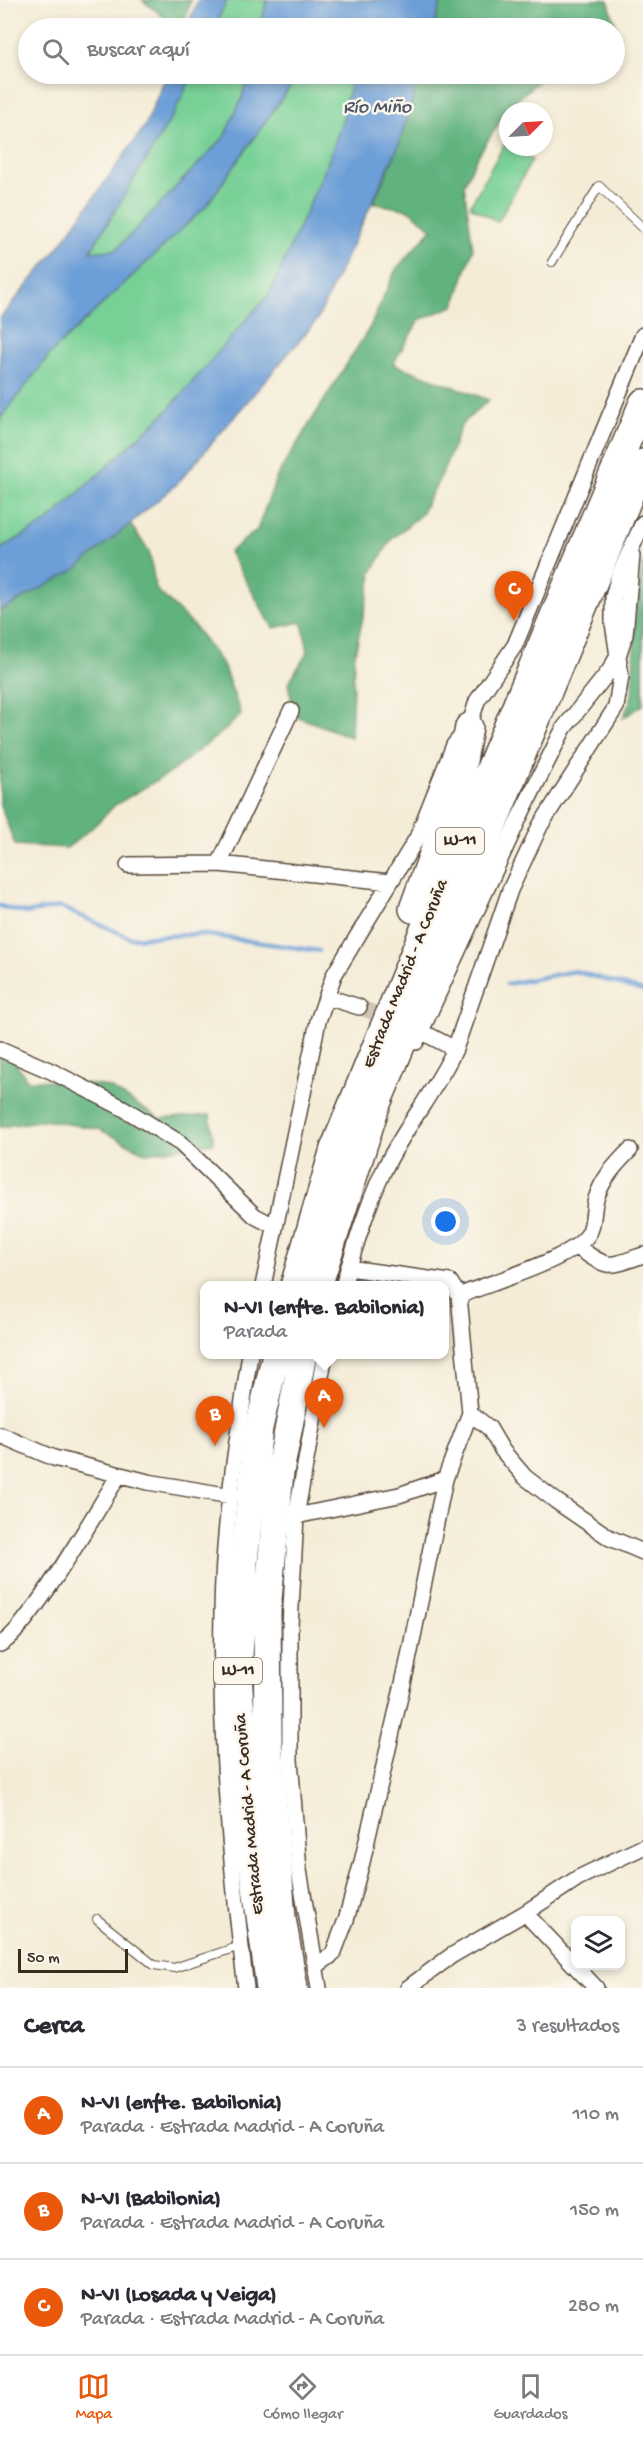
<!DOCTYPE html>
<html lang="es">
<head>
<meta charset="utf-8">
<style>
  :root { --surface:#fff; --page:#f7f7f7; --text:#2b2b33; --muted:#7c7c81; --line:#e1e1e2; --accent:#ea580c }
  body { margin:0; font-family:"Gochi Hand",sans-serif; background:var(--page); color:var(--text) }
  .controls { position:absolute; right:18px; bottom:18px; display:grid; overflow:hidden; border-radius:12px; box-shadow:0 3px 9px #0003 }
  .controls button { width:54px; height:54px; display:grid; place-items:center; padding:0; border:0; border-bottom:2px solid var(--line); background:var(--surface); color:var(--text); font:30px sans-serif }
  .compass { position:absolute; left:499px; top:102px; width:54px; height:54px; border-radius:50%; background:var(--surface); box-shadow:0 3px 9px #0003; rotate:66deg }
  .scale { position:absolute; left:18px; bottom:15px; width:110px; box-sizing:border-box; padding-left:6px; border:3px solid #3b2a1e; border-top:0; font-size:16px; line-height:21px; white-space:nowrap; color:#3b2a1e; -webkit-text-stroke:4px #fbf7ec; paint-order:stroke }
  .you { position:absolute; left:446px; top:1222px; width:21px; height:21px; margin:-15px; border:4px solid #fff; border-radius:50%; background:#1a73e8; box-shadow:0 0 0 9px #1a73e833 }
  .badge { display:grid; place-items:center; width:39px; height:39px; border-radius:50%; background:var(--accent); color:#fff; font-size:20px; font-weight:700 }
  .pin { position:absolute; translate:-50% -50px; filter:drop-shadow(0 2px 3px #0008) }
  .pin::after { content:''; position:absolute; top:32px; width:21px; height:18px; background:inherit; clip-path:polygon(0 0,100% 0,50% 100%) }
  .popup { position:absolute; left:200px; top:1281px; width:249px; height:78px; box-sizing:border-box; display:grid; place-content:center; border-radius:12px; background:var(--surface); filter:drop-shadow(0 2px 4px #0005); font-size:20px; white-space:nowrap; color:var(--muted) }
  .popup b { font-size:22px; color:var(--text) }
  .popup::after { content:''; position:absolute; left:50%; top:100%; margin-left:-12px; border:12px solid transparent; border-top-color:var(--surface) }
  .list { margin:0; padding:0; list-style:none }
  h2 { display:flex; justify-content:space-between; align-items:center; height:78px; margin:0; padding:0 24px; font-size:26px }
  h2 small { font-size:20px; font-weight:400; color:var(--muted) }
  .list li { display:grid; grid-template-columns:39px 1fr auto; gap:18px; align-items:center; box-sizing:border-box; height:96px; padding:0 24px; border-top:2px solid var(--line) }
  .list b { display:block; font-size:22px; white-space:nowrap }
  .list p { margin:0; font-size:20px; white-space:nowrap; color:var(--muted) }
  .list em { font-size:20px; font-style:normal; color:var(--muted) }
  .icon { flex:none; width:33px; height:33px; fill:none; stroke:currentColor; stroke-width:2; stroke-linecap:round; stroke-linejoin:round }
  .map { position:relative; flex:none; width:643px; height:1988px; overflow:hidden }
  .search { position:absolute; background:var(--surface); box-shadow:0 3px 9px #0003; left:18px; right:18px; top:18px; height:66px; display:flex; align-items:center; gap:15px; box-sizing:border-box; padding:0 21px; border-radius:33px; color:var(--muted); font-size:22px }
  .sheet { height:366px; background:var(--surface) }
  nav { display:flex; justify-content:space-around; align-items:center; box-sizing:border-box; height:84px; border-top:2px solid var(--line); background:var(--surface); font-size:16px; color:var(--muted) }
  nav a { display:grid; justify-items:center; gap:3px }
  nav .on { color:var(--accent) }
  .map>svg:first-child { display:block }
  .green { fill:#77d096; stroke:#597d5a; stroke-width:1.5 }
  .forest { fill:#61b27f; stroke:#4e6e4e; stroke-width:1.5 }
  .water { fill:#6c9ed7; stroke:#54647a; stroke-width:1.5 }
  .lines { fill:none; stroke-linecap:round; stroke-linejoin:round }
  .stream { stroke:#6c9ed7; stroke-width:4.5 }
  .street-tunnel { stroke:#cfc5b2; stroke-width:15; stroke-dasharray:15 8; stroke-linecap:butt }
  .lane-casing { stroke:#57473a; stroke-width:10 }
  .street-casing { stroke:#57473a; stroke-width:18 }
  .highway-casing { stroke:#57473a; stroke-width:30 }
  .lane { stroke:#fff; stroke-width:8 }
  .street { stroke:#fff; stroke-width:15 }
  .highway { stroke:#fff; stroke-width:27 }
  .labels { text-anchor:middle; dominant-baseline:central; stroke-width:5; stroke-linejoin:round; paint-order:stroke }
  .shield { fill:#fbf7ec; stroke:#75685c; stroke-width:1.5 }
  .shield-label { font-size:16px; font-weight:bold; fill:#3b2a1e }
  .street-label { font-size:18px; fill:#3b2a1e; stroke:#fbf7ec }
  .water-label { font-size:20px; font-style:italic; fill:#4f5868; stroke:#fbf7ec }
</style>
</head>
<body>
<div class="map">
<svg width="643" height="1988" viewBox="0 0 643 1988">
  <rect width="100%" height="100%" fill="#fbf7ec"/>
  <filter id="ink" filterUnits="userSpaceOnUse"><feTurbulence type="fractalNoise" baseFrequency=".0167" numOctaves="2"/><feDisplacementMap in="SourceGraphic" scale="12" xChannelSelector="R" yChannelSelector="G"/><feConvolveMatrix kernelMatrix="1 2 1 2 8 2 1 2 1" color-interpolation-filters="sRGB"/></filter>
  <filter id="wash" filterUnits="userSpaceOnUse"><feTurbulence type="fractalNoise" baseFrequency=".008" numOctaves="4" result="noise"/><feDisplacementMap in="SourceGraphic" scale="24" xChannelSelector="R" yChannelSelector="G"/><feGaussianBlur stdDeviation="1.35" result="paint"/><feColorMatrix in="noise" values="0 0 0 0 0 0 0 0 0 0 0 0 0 0 0 0 0 1.4 0 .05"/><feComposite in="paint" operator="in"/></filter>
  <g filter="url(#wash)">
    <rect width="100%" height="100%" fill="#f4ecd7"/>
    <path class="green" d="M227 0H267L260 28H214Z
      M193 74H248L242 98 224 137 116 250 89 252 172 117Z
      M299 74H352L343 119 328 162 270 293 167 411 46 523 0 549V419L50 354 206 206Z
      M504 145 532 160 498 222 470 206Z"/>
    <path class="forest" d="M142 0H191L182 28 170 22Z
      M441 0H608L618 33 615 35 614 28H433Z
      M420 74H546L509 107 476 159 464 185 473 249 454 306 419 320 393 364 489 400 462 424 442 474 421 514 391 540 370 575 372 576 354 658 351 737 295 716 288 684 308 651 302 622 273 628 229 552 257 530 278 474 370 327 396 269 432 229 409 210 373 203 395 155Z
      M130 524 149 551 156 589 194 626 223 665 241 714 225 730 171 772 115 805 93 827 67 848 15 845 0 804V605L113 537Z
      M643 563V705L623 718 632 696 636 606Z
      M0 1053 10 1055 27 1080 68 1081 109 1087 160 1119 210 1115 214 1143 146 1153 99 1129 44 1120 0 1127Z"/>
    <path class="water" d="M198 0H227L214 28H186Z
      M267 0H442L433 28H342L338 22 334 28H260Z
      M167 74H193L172 117 90 252 116 250 224 137 242 98 248 74H299L206 206 50 354 0 419V318L58 248 145 126Z
      M352 74H420L398 147 317 320 177 484 75 570 0 611V549L46 523 167 411 270 293 328 162 343 119Z"/>
    <g class="lines">
      <path class="stream" d="M0 906 26 913 60 907 131 938 201 934 319 951
        M507 984 575 971 643 991"/>
    </g>
  </g>
  <g filter="url(#ink)">
    <g class="lines">
      <path class="street-tunnel" d="M359 1007 394 1021"/>
      <defs>
        <path id="lane" d="M552 262 599 186 643 228
          M97 1919 154 1965 174 1968 240 1946"/>
        <path id="street" d="M219 864 291 711
          M128 865 219 864 390 882
          M327 997 359 1007
          M430 1036 455 1049
          M416 1042 520 816 564 728 610 670 618 656 625 635 632 555
          M0 1049 51 1071 123 1108 180 1143 255 1216 274 1226
          M577 1247C609 1269 606 1268 643 1255
          M348 1268 450 1282 459 1296C487 1283 578 1259 590 1231 594 1221 593 1209 596 1199 602 1179 616 1164 630 1150
          M263 1286 318 1021 334 975 417 838 454 745 469 727 477 701 515 645 643 335
          M343 1286C354 1250 367 1206 383 1172 403 1129 435 1092 455 1049L510 890 540 826 616 707 621 676 613 623V597L619 575 643 523
          M470 1413 489 1428 502 1450 525 1477 556 1501 610 1538 643 1552
          M0 1435 54 1458 148 1482 231 1496
          M296 1516 399 1495 445 1479 470 1413 459 1296
          M0 1644C26 1634 100 1505 119 1475
          M525 1913 596 1988
          M315 1967 333 1954 346 1920 362 1862 407 1666 445 1479
          M246 1988C230 1863 219 1738 222 1612 223 1526 237 1439 250 1354
          M319 1988 299 1870 290 1760V1626L296 1516 325 1354
          M408 1988 451 1956 525 1913 578 1878 643 1847"/>
        <path id="highway" d="M413 909 459 783 469 727
          M294 1286 334 1149 486 778 643 403
          M318 1286 376 1106 643 463
          M270 1988 251 1851 238 1675 244 1561 251 1495 259 1428 276 1354
          M294 1988 282 1918 268 1742 267 1611 280 1472 303 1354"/>
      </defs>
      <use href="#lane" class="lane-casing"/>
      <use href="#street" class="street-casing"/>
      <use href="#highway" class="highway-casing"/>
      <use href="#lane" class="lane"/>
      <use href="#street" class="street"/>
      <use href="#highway" class="highway"/>
    </g>
  </g>
  <g class="labels">
    <g class="shield">
      <rect x="436" y="828" width="48" height="26" rx="4.5"/>
      <rect x="214" y="1658" width="48" height="26" rx="4.5"/>
    </g>
    <g class="shield-label">
      <text x="460" y="841">LU-11</text>
      <text x="238" y="1671">LU-11</text>
    </g>
    <g class="street-label">
      <text transform="translate(406 974) rotate(-68)">Estrada Madrid - A Coruña</text>
      <text transform="translate(250 1814) rotate(-95)">Estrada Madrid - A Coruña</text>
    </g>
    <g class="water-label">
      <text x="377" y="108">Río Miño</text>
    </g>
  </g>
</svg>
<div class="controls">
<button><svg class="icon" aria-label="layers" viewBox="0 0 24 24"><path d="M12 4l9 5-9 5-9-5zM3 14l9 5 9-5"/></svg></button>
</div>
<svg class="compass" viewBox="-18 -18 36 36"><path d="M0-13l5 13h-10z" fill="#e53935"/><path d="M0 13l5-13h-10z" fill="#7c7c81"/></svg>
<div class="scale">50 m</div>
<div class="you"></div>
<div class="pin badge" style="left:324px;top:1428px">A</div>
<div class="popup"><b>N-VI (enfte. Babilonia)</b>Parada</div>
<div class="pin badge" style="left:215px;top:1446px">B</div>
<div class="pin badge" style="left:514px;top:621px">C</div>
<div class="search"><svg class="icon" aria-label="search" viewBox="0 0 24 24"><circle cx="10" cy="10" r="6"/><path d="M15 15l6 6"/></svg>Buscar aquí</div>
</div>
<section class="sheet">
<h2>Cerca<small>3 resultados</small></h2>
<ul class="list">
<li><span class="badge">A</span><div><b>N-VI (enfte. Babilonia)</b><p>Parada · Estrada Madrid - A Coruña</p></div><em>110 m</em></li>
<li><span class="badge">B</span><div><b>N-VI (Babilonia)</b><p>Parada · Estrada Madrid - A Coruña</p></div><em>150 m</em></li>
<li><span class="badge">C</span><div><b>N-VI (Losada y Veiga)</b><p>Parada · Estrada Madrid - A Coruña</p></div><em>280 m</em></li>
</ul>
</section>
<nav>
<a class="on"><svg class="icon" aria-label="map" viewBox="0 0 24 24"><path d="M3 6l6-2 6 2 6-2v14l-6 2-6-2-6 2zM9 4v14M15 6v14"/></svg>Mapa</a>
<a><svg class="icon" aria-label="directions" viewBox="0 0 24 24"><path d="M12 3l9 9-9 9-9-9zM9 14v-3h6M13 9l2 2-2 2"/></svg>Cómo llegar</a>
<a><svg class="icon" aria-label="saved" viewBox="0 0 24 24"><path d="M7 4h10v16l-5-4-5 4z"/></svg>Guardados</a>
</nav>
</body>
</html>
